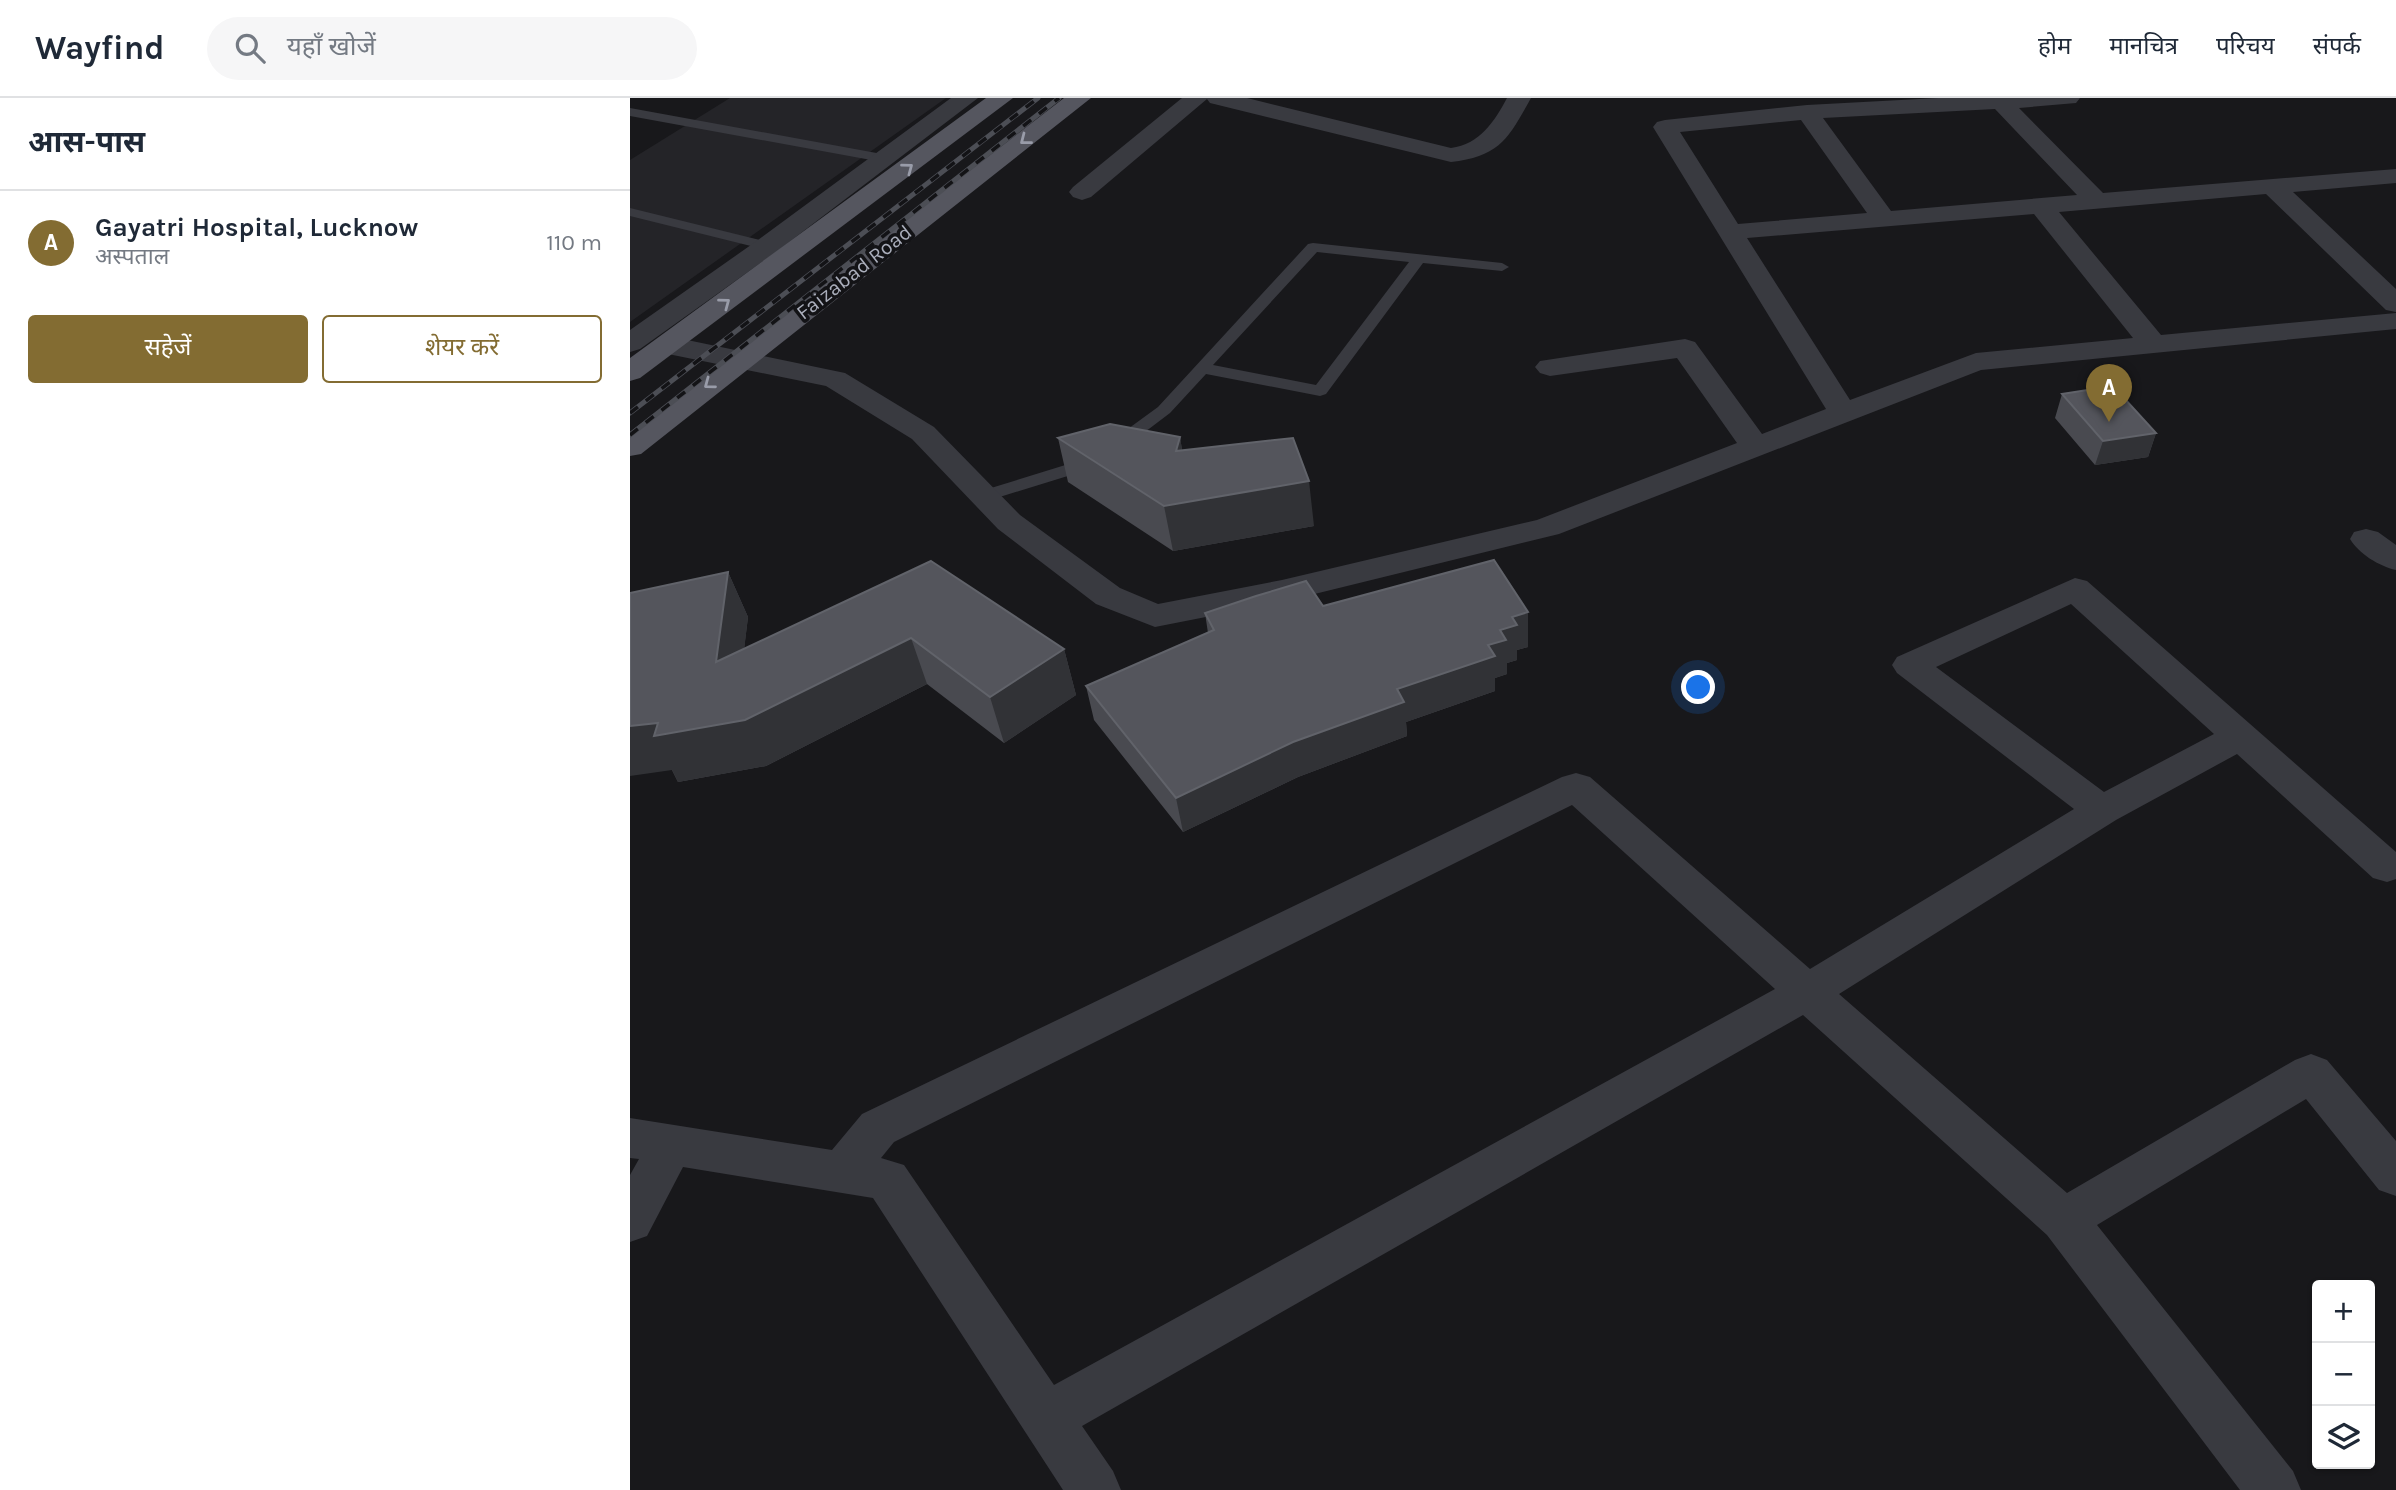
<!DOCTYPE html>
<html lang="hi">
<head>
<meta charset="utf-8">
<style>
  :root { --surface:#fff; --page:#f6f6f7; --text:#1f2937; --muted:#747a83; --line:#e0e1e3; --accent:#836c32 }
  body { margin:0; font-family:Karla,"Noto Sans Devanagari",sans-serif; background:var(--page); color:var(--text) }
  .controls { position:absolute; right:21px; bottom:21px; display:grid; overflow:hidden; border-radius:7px; box-shadow:0 2px 5px #0004 }
  .controls button { width:63px; height:63px; display:grid; place-items:center; padding:0; border:0; border-bottom:2px solid var(--line); background:var(--surface); color:var(--text); font:35px sans-serif }
  .you { position:absolute; left:1069px; top:590px; width:24px; height:24px; margin:-18px; border:5px solid #fff; border-radius:50%; background:#1a73e8; box-shadow:0 0 0 10px #1a73e833 }
  .badge { display:grid; place-items:center; width:46px; height:46px; border-radius:50%; background:var(--accent); color:#fff; font-size:23px; font-weight:700 }
  .pin { position:absolute; translate:-50% -58px; filter:drop-shadow(0 2px 4px #0008) }
  .pin::after { content:''; position:absolute; top:37px; width:24px; height:21px; background:inherit; clip-path:polygon(0 0,100% 0,50% 100%) }
  .list { margin:0; padding:0; list-style:none }
  h2 { display:flex; justify-content:space-between; align-items:center; height:91px; margin:0; padding:0 28px; font-size:30px }
  h2 small { font-size:23px; font-weight:400; color:var(--muted) }
  .list li { display:grid; grid-template-columns:46px 1fr auto; gap:21px; align-items:center; box-sizing:border-box; height:105px; padding:0 28px; border-top:2px solid var(--line) }
  .list b { display:block; font-size:26px; white-space:nowrap }
  .list p { margin:0; font-size:23px; white-space:nowrap; color:var(--muted) }
  .list em { font-size:23px; font-style:normal; color:var(--muted) }
  .actions { display:flex; gap:14px; padding:21px 28px }
  .actions a { flex:1; padding:16px 0; border:2px solid var(--accent); border-radius:7px; text-align:center; font-size:24px; color:var(--accent) }
  .actions .main { background:var(--accent); color:#fff }
  .icon { flex:none; width:38px; height:38px; fill:none; stroke:currentColor; stroke-width:2; stroke-linecap:round; stroke-linejoin:round }
  .map { position:relative; flex:none; width:1766px; height:1392px; overflow:hidden }
  header { display:flex; align-items:center; gap:42px; box-sizing:border-box; height:98px; padding:0 35px; background:var(--surface); border-bottom:2px solid var(--line) }
  header strong { font-size:33px }
  nav { display:flex; gap:38px; margin-inline-start:auto; font-size:24px }
  .search { width:490px; height:63px; background:var(--page); display:flex; align-items:center; gap:18px; box-sizing:border-box; padding:0 24px; border-radius:38px; color:var(--muted); font-size:26px }
  main { display:flex }
  aside { flex:1; background:var(--surface) }
  .map>svg:first-child { display:block }
  .built { fill:#242428 }
  .lines { fill:none; stroke-linecap:round; stroke-linejoin:round }
  .service { fill:#393a40; fill-rule:evenodd }
  .minor { fill:#393a40; fill-rule:evenodd }
  .primary { fill:#55565f; fill-rule:evenodd }
  .rail-casing { stroke:#4c4e55; stroke-width:5 }
  .rail { stroke:#131316; stroke-width:3.5; stroke-dasharray:10; stroke-linecap:butt }
  .wall { fill:#494a50 }
  .shaded-wall { fill:#313236 }
  .building { fill:#54555c; stroke:#61636a; stroke-width:2 }
  .oneway { stroke:#999ca9 }
  .labels { text-anchor:middle; dominant-baseline:central; stroke-width:7; stroke-linejoin:round; paint-order:stroke }
  .far-street-label { font-size:21px; fill:#aaaebb; stroke:#131316 }
</style>
</head>
<body>
<header>
<strong>Wayfind</strong>
<div class="search"><svg class="icon" aria-label="search" viewBox="0 0 24 24"><circle cx="10" cy="10" r="6"/><path d="M15 15l6 6"/></svg>यहाँ खोजें</div>
<nav><a>होम</a><a>मानचित्र</a><a>परिचय</a><a>संपर्क</a></nav>
</header>
<main>
<aside>
<h2>आस-पास<small></small></h2>
<ul class="list">
<li><span class="badge">A</span><div><b>Gayatri Hospital, Lucknow</b><p>अस्पताल</p></div><em>110 m</em></li>
</ul>
<div class="actions"><a class="main">सहेजें</a><a>शेयर करें</a></div>
</aside>
<div class="map">
<svg width="1766" height="1392" viewBox="0 0 1766 1392">
  <rect width="100%" height="100%" fill="#18181b"/>
  <path class="built" d="M100 0H316L0 224V62Z"/>
  <g class="lines">
    <path class="service" d="M0 10 252 56 259 60 252 64 0 18Z
      M0 110 142 145 144 148 137 152 0 118Z
      M683 145 872 165 879 169 872 173 793 165 696 296 690 298 576 276 540 315 470 368 360 402H348L345 398 348 394 458 360 528 309 678 146ZM687 154 779 164 686 287 583 267Z"/>
    <path class="minor" d="M321 0H348L146 154 10 251 0 254V232L128 142Z
      M552 0H617L821 50C850 46 864 24 877 0H901C878 41 870 58 821 64L580 5 577 1 461 99 452 102 443 99 439 94 443 89Z
      M1308 0H1450L1446 5 1389 10 1473 95 1766 71V85L1663 94 1766 191V214L1756 212 1636 96 1429 114 1531 237 1766 215V231L1351 272 929 436 652 504 525 529 466 506 368 431 282 341 196 288 38 256 28 253 24 247 28 241 38 238 215 275 304 329 390 417 490 490 528 506 652 482 907 422 1107 345 1047 260 920 278 910 275 905 269 910 263 1055 241 1065 244 1132 336 1196 311 1023 29 1027 24 1035 22 1177 7ZM1365 11 1447 97 1261 113 1193 20ZM1171 22 1237 115 1108 126 1050 34ZM1404 116 1503 240 1346 255 1220 302 1117 140Z
      M1736 431 1748 434 1766 447V472C1749 468 1729 456 1720 441L1724 434Z
      M1445 480 1457 483 1766 754V781L1757 784 1743 780 1607 656 1486 722 1209 896 1437 1095 1665 962 1681 956 1697 962 1766 1043V1098L1749 1092 1676 1001 1467 1127 1663 1373 1671 1392H1610L1417 1137 1173 917 452 1328 483 1373 491 1392H433L243 1100 53 1069 17 1138 0 1144V1077L9 1061 0 1060V1020L202 1052 232 1016 932 679 946 675 960 679 1180 871 1444 711 1267 575 1262 567 1267 559ZM1441 506 1584 636 1474 694 1306 569ZM942 707 1145 891 424 1287 274 1067 251 1060 264 1044Z"/>
    <path class="primary" d="M356 0H383L10 280 0 283V260Z
      M434 0H461L11 356 0 358V334Z"/>
    <defs>
      <path id="rail" d="M0 315 408 0
        M0 337 429 0"/>
    </defs>
    <use href="#rail" class="rail-casing"/>
    <use href="#rail" class="rail"/>
  </g>
  <path class="wall" d="M1432 296 1526 335 1518 359 1465 367 1425 320Z
    M550 339 552 352 684 428 543 453 438 384 428 340Z
    M301 463 434 551 446 597 374 645 297 586 136 668 48 684 42 672 98 474 118 519 114 551Z
    M693 508 898 514V549L887 552V562L877 565V576L865 580V593L776 624 777 638 668 679 553 734 464 622 456 588 578 535 575 515Z"/>
  <path class="shaded-wall" d="M1526 335 1518 359 1465 367 1473 343Z
    M550 339 557 384 546 353Z
    M679 383 684 428 543 453 534 408Z
    M98 474 118 519 107 611 86 564Z
    M898 514V549L887 552V562L877 565V576L865 580V593L776 624 777 638 668 679 553 734 546 700 858 547 882 519Z
    M281 540 297 586 136 668 48 684 42 672 0 678V628L28 625Z
    M434 551 446 597 374 645 360 599Z"/>
  <path class="building" d="M1483 288 1526 335 1473 343 1432 296Z
    M480 326 550 339 546 353 663 340 679 383 534 408 428 340Z
    M864 462 898 514 882 519 887 527 870 532 876 542 858 547 865 558 767 591 774 604 663 644 546 700 456 588 584 532 575 515 626 498 676 483 693 508Z
    M301 463 434 551 360 599 281 540 115 622 24 638 28 625 0 628V495L98 474 86 564Z"/>
  <defs><path id="oneway-chevron" d="M-2-3.5L2.5 0L-2 3.5" fill="none" stroke-width="1.6" stroke-linecap="round" stroke-linejoin="round" transform="scale(1.75)"/></defs>
  <g class="oneway">
    <use href="#oneway-chevron" transform="translate(395 42) rotate(142)"/>
    <use href="#oneway-chevron" transform="translate(278 70) rotate(-37)"/>
    <use href="#oneway-chevron" transform="translate(95 205) rotate(-37)"/>
    <use href="#oneway-chevron" transform="translate(79 286) rotate(143)"/>
  </g>
  <g class="labels">
    <g class="far-street-label">
      <text transform="translate(224 174) rotate(-38)">Faizabad Road</text>
    </g>
  </g>
</svg>
<div class="controls">
<button>+</button>
<button>−</button>
<button><svg class="icon" aria-label="layers" viewBox="0 0 24 24"><path d="M12 4l9 5-9 5-9-5zM3 14l9 5 9-5"/></svg></button>
</div>
<div class="you"></div>
<div class="pin badge" style="left:1479px;top:324px">A</div>
</div>
</main>
</body>
</html>
